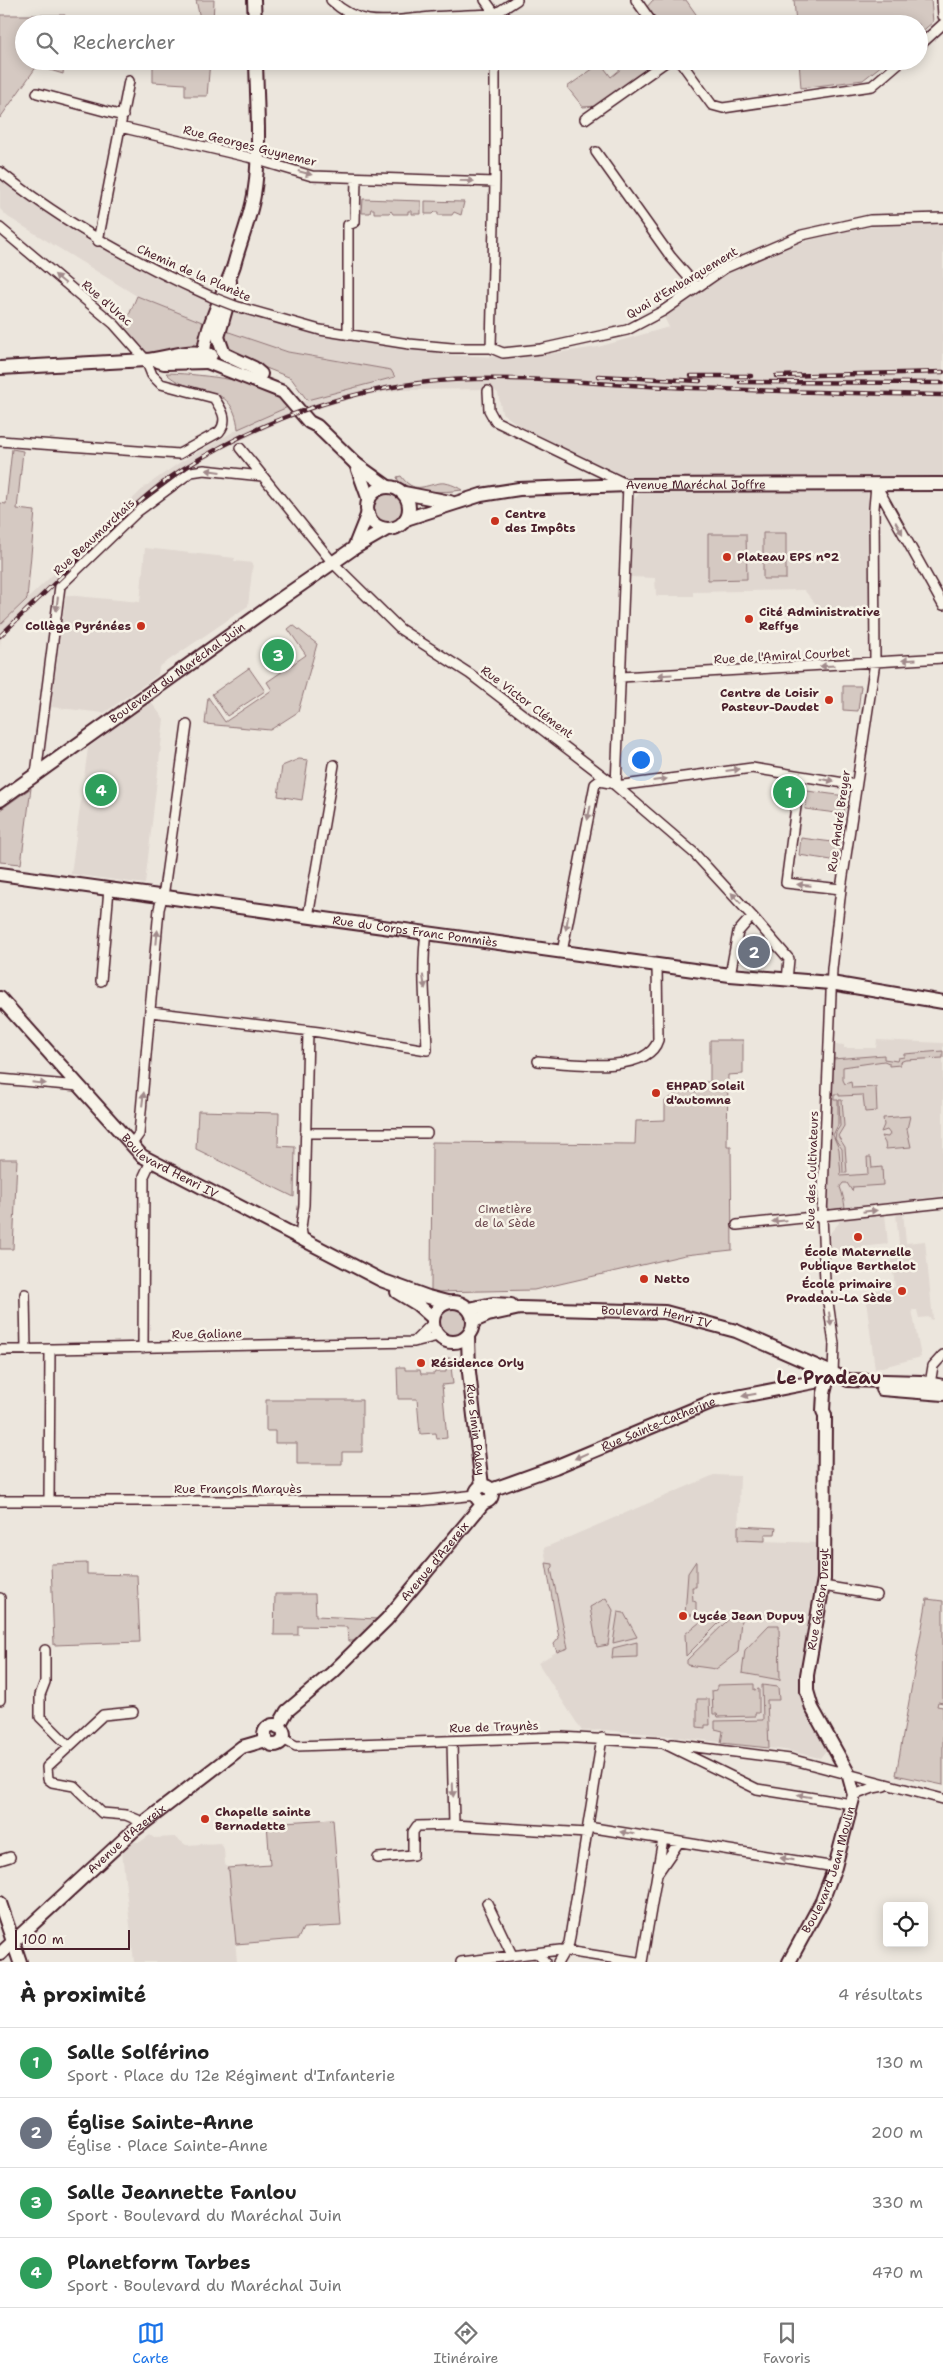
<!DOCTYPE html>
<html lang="fr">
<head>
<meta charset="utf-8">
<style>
  :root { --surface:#fff; --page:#f2f2f2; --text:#222; --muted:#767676; --line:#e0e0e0; --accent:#1a73e8 }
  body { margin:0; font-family:"Shantell Sans",sans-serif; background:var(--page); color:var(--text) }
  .controls { position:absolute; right:15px; bottom:15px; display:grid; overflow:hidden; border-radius:5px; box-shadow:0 2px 12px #0003 }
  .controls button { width:45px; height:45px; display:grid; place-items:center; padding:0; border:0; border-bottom:1px solid var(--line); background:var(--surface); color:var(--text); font:25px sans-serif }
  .scale { position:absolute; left:15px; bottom:12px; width:115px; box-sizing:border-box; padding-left:5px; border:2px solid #4a1f2b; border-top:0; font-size:14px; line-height:18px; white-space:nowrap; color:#4a1f2b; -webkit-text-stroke:4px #f7f3e8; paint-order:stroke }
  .you { position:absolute; left:640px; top:759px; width:18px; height:18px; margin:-12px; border:4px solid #fff; border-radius:50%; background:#1a73e8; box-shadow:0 0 0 8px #1a73e833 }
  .badge { display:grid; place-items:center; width:32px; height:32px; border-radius:50%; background:var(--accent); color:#fff; font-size:16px; font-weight:700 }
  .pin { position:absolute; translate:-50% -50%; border:2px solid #fff; box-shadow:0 1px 5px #0006 }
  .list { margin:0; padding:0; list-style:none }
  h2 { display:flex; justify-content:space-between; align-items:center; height:65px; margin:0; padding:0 20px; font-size:21px }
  h2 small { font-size:16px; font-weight:400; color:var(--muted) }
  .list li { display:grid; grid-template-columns:32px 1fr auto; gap:15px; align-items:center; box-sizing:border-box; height:70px; padding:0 20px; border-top:1px solid var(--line) }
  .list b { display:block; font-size:19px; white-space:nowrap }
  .list p { margin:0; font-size:16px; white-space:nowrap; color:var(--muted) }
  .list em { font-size:16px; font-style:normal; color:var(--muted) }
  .icon { flex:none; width:28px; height:28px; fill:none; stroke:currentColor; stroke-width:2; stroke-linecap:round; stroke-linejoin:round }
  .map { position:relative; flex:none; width:943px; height:1962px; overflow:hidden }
  .search { position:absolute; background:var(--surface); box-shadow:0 2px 12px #0003; left:15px; right:15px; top:15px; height:55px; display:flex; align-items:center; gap:12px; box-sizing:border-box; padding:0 18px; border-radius:28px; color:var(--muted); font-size:19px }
  .sheet { height:345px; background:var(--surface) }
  nav { display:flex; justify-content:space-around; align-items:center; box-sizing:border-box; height:70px; border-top:1px solid var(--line); background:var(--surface); font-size:14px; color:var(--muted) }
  nav a { display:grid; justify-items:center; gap:2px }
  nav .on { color:var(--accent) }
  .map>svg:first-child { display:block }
  .built { fill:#e0d7d0 }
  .green { fill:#d5c9c2; stroke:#907476 }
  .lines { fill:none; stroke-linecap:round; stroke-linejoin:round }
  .street-casing { stroke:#4a1f2b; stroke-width:12 }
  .secondary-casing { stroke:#4a1f2b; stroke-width:16 }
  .street { stroke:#f7f3e8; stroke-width:9 }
  .secondary { stroke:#f7f3e8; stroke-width:12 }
  .rail-casing { stroke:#4a1f2b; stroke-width:4.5 }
  .rail { stroke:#f7f3e8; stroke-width:2.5; stroke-dasharray:8; stroke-linecap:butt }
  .street-bridge-casing { stroke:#4a1f2b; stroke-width:12; stroke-linecap:butt }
  .street-bridge { stroke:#f7f3e8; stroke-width:9 }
  .oneway { fill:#a0898a }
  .poi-dot { fill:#c8321e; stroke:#f7f3e8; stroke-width:2 }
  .labels { text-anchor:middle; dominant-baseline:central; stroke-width:5; stroke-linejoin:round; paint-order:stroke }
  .street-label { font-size:12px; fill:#4a1f2b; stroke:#f7f3e8 }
  .poi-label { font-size:12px; font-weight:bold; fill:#4a1f2b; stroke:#f7f3e8; text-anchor:start }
  .park-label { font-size:12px; fill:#6d4a51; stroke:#f7f3e8 }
  .district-label { font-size:18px; font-weight:bold; fill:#4a1f2b; stroke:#f7f3e8 }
</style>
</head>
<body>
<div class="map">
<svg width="943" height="1962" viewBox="0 0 943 1962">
  <rect width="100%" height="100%" fill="#ece6dd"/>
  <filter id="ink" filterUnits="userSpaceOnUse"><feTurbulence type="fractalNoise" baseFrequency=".02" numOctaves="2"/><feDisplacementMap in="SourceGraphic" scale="10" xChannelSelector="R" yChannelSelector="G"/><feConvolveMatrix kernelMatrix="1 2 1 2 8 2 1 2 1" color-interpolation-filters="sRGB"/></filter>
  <g filter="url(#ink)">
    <path class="built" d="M0 178 43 211 83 238 146 272 225 305 314 332 450 355 519 358 598 347 669 327 664 317 723 275 757 257 823 236 868 227 943 224V476L630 479 524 429 502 413 498 393 491 389 401 390 359 396 293 416 220 450 186 471 136 508 1 637 0 649V625L146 486 179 463 238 429 290 406 307 400 395 377 391 370 288 352 207 324 137 296 8 217 0 209Z
      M868 492 869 608H819L804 590 693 592V596H658L656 595 655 578 630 577 633 500 640 493Z
      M145 548 235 558 234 561 253 563 248 606 159 667 158 675 104 713 51 707 66 595 140 602Z
      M150 701 164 719 145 884 71 874 88 748Z
      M877 1040 943 1043V1196L831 1210 827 1207 833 1044 844 1045V1048H876Z
      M903 1212 906 1243 925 1241 933 1319 931 1320 930 1317 919 1318 917 1310H912L921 1357 875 1369 865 1292 895 1287 891 1255 900 1254 896 1213Z
      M885 1214 888 1244 861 1247V1250L830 1252V1233L839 1223 838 1218Z
      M714 1475 740 1476 738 1540 818 1543 817 1573 801 1682 804 1708 827 1749 820 1758 785 1750 653 1734 603 1730 582 1731 538 1663 561 1649 544 1548Z
      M150 1835 154 1838 175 1837 186 1845 221 1843 224 1849 225 1864 229 1871 237 1962H134L122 1852 134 1842H140Z"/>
    <path class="green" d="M196 0H214L213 24 201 23Z
      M653 0H686L703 24H658L646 8Z
      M794 0H931L933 22 919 34V24H796Z
      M0 15H65V20L95 21V24H24V61H103V64L64 63 63 74 37 66 0 118Z
      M153 61H210L207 96H185V84L153 82Z
      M589 61H599L611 77 631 61H644L648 68 597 106 583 107 567 87 594 68Z
      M799 61H887L863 80 801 88Z
      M363 199 421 201V214H412V211H408V214H393L391 211 389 213H374V209H371L370 213H362Z
      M425 201 464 202 461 215 454 212 452 215H438V212H435L433 214H425Z
      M137 296 207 324 200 341 184 348 148 354 124 327Z
      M223 330 288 352 391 370 395 377 307 400 291 378 231 354 224 345Z
      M166 373C188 373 263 381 280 394 283 397 287 402 290 406L238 429C233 378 191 399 166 373Z
      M12 449 23 451 17 509 35 511 27 599 0 625V503L6 504Z
      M401 476C414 494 422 486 440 483 447 482 456 486 462 490 441 493 419 493 399 483L397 477Z
      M371 508a17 17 0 1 1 34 0a17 17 0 1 1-34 0Z
      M763 533H786V579H763Z
      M708 534H746L747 579 708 580Z
      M293 625 317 644 298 712 270 730 205 724 208 697 225 722 272 690 267 682 306 655 288 629Z
      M249 668 265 691 227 716 212 694Z
      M843 686H861L858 711 843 710Z
      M299 759 308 760 302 800 278 796 282 766Z
      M31 788 21 864 0 862V810Z
      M807 791 846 796 844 814 805 809Z
      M801 838 840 843 838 861 799 855Z
      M710 1040H743V1074L728 1075 727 1146H731L732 1250 685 1255 534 1290 434 1292 431 1290 432 1142 635 1144 636 1121 665 1120V1101L673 1096 675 1092 704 1091 705 1082H710Z
      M943 1051V1058L905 1060 900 1062V1065L889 1066V1063L884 1061 843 1067V1080L845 1084 851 1082 852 1088 876 1087 877 1111 865 1112 863 1095 839 1096V1094H834V1100H838V1125L833 1135 839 1149 841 1176 868 1174 867 1157H871L872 1168 882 1167 883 1185 853 1187 852 1191 847 1183H843L840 1187C843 1195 844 1200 845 1208L831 1210 827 1207 833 1059 884 1055V1059L897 1061 898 1058 904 1057V1054Z
      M839 1100H842L844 1126 838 1136 845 1147 847 1173H843L842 1149 835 1139 836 1132 840 1126Z
      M198 1111 279 1113 278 1146 295 1147 294 1197 196 1149Z
      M910 1116 907 1129 911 1147 886 1149 885 1143 881 1136 888 1137 890 1134 887 1130 881 1132 884 1125 883 1118Z
      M0 1159H17L13 1249H0Z
      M437 1322a17 17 0 1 1 34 0a17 17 0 1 1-34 0Z
      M446 1358H450L453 1384 442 1385 447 1438 437 1439 436 1433 420 1434 417 1399H398L397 1367H405V1370H420L421 1374H434L435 1372H446Z
      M266 1400H362V1452H342V1464H297V1443H275V1431H266Z
      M738 1526 776 1528 775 1534H765V1541L738 1540Z
      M696 1561V1587H692L693 1601 696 1602V1615H685L688 1573Z
      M87 1563V1574L137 1575 140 1642 54 1645 51 1564Z
      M546 1563 553 1564V1567L551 1569 568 1648 557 1652 554 1644 559 1638Z
      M275 1594H315L316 1616 378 1619 359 1641H348L347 1627 298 1626V1635H274Z
      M606 1598 613 1610 608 1645 597 1647 590 1607Z
      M927 1599 943 1601V1703L938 1702 937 1706 943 1707V1785L896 1775Z
      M618 1612 624 1613 637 1637 613 1643Z
      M704 1619H723L686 1656 685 1634Z
      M729 1619 741 1620 738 1652 716 1669 687 1665V1660Z
      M769 1625H779L780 1680 742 1673 745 1650Z
      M637 1642V1657L612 1658 613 1648Z
      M754 1684V1690L759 1689V1713H755V1716L718 1717 717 1714H713L712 1691 717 1690V1685Z
      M762 1685 778 1687 779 1700H767L769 1748 721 1743 723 1731 715 1729V1721L763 1720Z
      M697 1699H709L710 1725H705V1728L697 1727Z
      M333 1819 341 1926 303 1928 298 1939 236 1944 229 1871 227 1868 270 1865 267 1823Z"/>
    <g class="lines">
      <defs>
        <path id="street" d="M331 0C360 28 386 21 422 18 446 15 471 15 495 14
          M485 0 495 14V24
          M636 0 653 24
          M942 0 943 16
          M495 14 517 0
          M919 46 943 24
          M680 61 712 105 723 108 872 86 901 61
          M37 93 123 116
          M585 119 667 61
          M120 127 248 157 312 176 495 182
          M596 152 671 257 697 287
          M0 172C65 224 136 263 212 297
          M0 228 114 324 146 360 152 375 161 384 214 398C222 410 229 420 219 432L179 454 0 441
          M98 241 129 81
          M235 306 320 330 409 344 452 348H491L503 353 541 349 627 330 663 311 725 268 802 235 870 220 943 218
          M348 335V225L355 222 356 178
          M491 348 495 182V61
          M488 391 489 410 495 421 628 485 616 786
          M240 448 333 563 400 629 470 674 616 786 694 853 752 916 789 959 787 980
          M876 485 943 605
          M621 677 943 658
          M36 774 60 586 137 512 191 472 204 470 262 476
          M800 776 786 883 841 889
          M616 786 752 768 856 785
          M308 917 334 765
          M562 952 595 784 599 781 610 783
          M730 975 738 932 752 916
          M101 981 109 889
          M151 1012 319 1032 427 1050C426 1011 421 972 426 933
          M538 1061C566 1063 647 1076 658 1040L657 964
          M0 1079 79 1086
          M305 1133H427
          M131 1145 139 1134 159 909 164 890 187 725
          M737 1225 943 1203
          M303 1240 301 1228 304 1205 308 1031
          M25 1294 26 1350
          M414 1342 433 1323
          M143 1348 144 1176 151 1161
          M0 1350 414 1342 438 1336
          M833 1375 834 1344 825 1281 822 1216 832 969 841 889 875 662 874 508 876 485
          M930 1384 933 1366 943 1355
          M0 1501H419L476 1495
          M49 1501 50 1349
          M823 1586 877 1595
          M0 1598V1700
          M45 1650V1682L40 1695V1717L69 1746
          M133 1712 103 1715 47 1767 48 1779 52 1782 74 1786 102 1813 126 1815 145 1823
          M283 1739 296 1746 560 1737 663 1743 757 1789 852 1804
          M452 1741 454 1825 587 1833
          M672 1744 790 1759 943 1799
          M854 1795 873 1788 884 1786
          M588 1827 835 1867
          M378 1858 413 1855V1832L417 1826 454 1825
          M0 1860 10 1857
          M657 1874 679 1842
          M487 1903 512 1955
          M537 1953 545 1962
          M461 1962 560 1950 637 1962
          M558 1962 569 1943 602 1738
          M642 1962 663 1839"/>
        <g id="secondary">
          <path d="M254 0 255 24"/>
          <path d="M256 61C257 106 261 151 254 195 250 219 240 242 234 265 228 284 195 347 207 362L283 392 309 422 317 426 356 464 388 487"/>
          <path d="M230 281 229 298 218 337 224 354 254 368 261 374"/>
          <path d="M158 361 164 363 207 362"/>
          <path d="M0 368 146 360C167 358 190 348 211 355"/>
          <path d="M356 464 369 500"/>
          <circle cx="388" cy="508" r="21"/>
          <path d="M404 493 450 502"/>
          <path id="s1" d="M406 519 481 495 519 489 628 485 943 484"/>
          <path d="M354 548 368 513"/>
          <path id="s2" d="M0 800 282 598 354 548 387 529"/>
          <path id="s3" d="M0 874 730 975 831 983 943 1002"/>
          <path id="s4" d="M0 998 142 1156 381 1280 428 1297 447 1302"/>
          <path d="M397 1292 417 1304 433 1318"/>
          <circle cx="453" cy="1322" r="20"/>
          <path d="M469 1309 493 1304 511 1305"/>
          <path id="s5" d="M474 1321 488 1315 520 1308 665 1312 736 1331 848 1380 921 1382 943 1386"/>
          <path id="s6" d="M468 1336 469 1372 482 1486"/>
          <path d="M882 1389 943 1394"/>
          <circle cx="484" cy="1494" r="8"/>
          <path id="s7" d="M491 1490 555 1467 711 1402 814 1382 829 1373"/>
          <circle cx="274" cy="1735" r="10"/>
          <path id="s8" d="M278 1727 287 1711 332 1673 387 1619 485 1501"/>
          <path d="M0 1903 20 1962"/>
          <path id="s9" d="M0 1954 132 1832 242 1747 266 1740"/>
          <path id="s10" d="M789 1962 822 1901 835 1867 854 1795 848 1773 812 1708 807 1691V1675L824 1579 825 1415 823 1411 824 1393 829 1373"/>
        </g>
      </defs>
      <use href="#street" class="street-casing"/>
      <use href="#secondary" class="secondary-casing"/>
      <use href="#street" class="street"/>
      <use href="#secondary" class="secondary"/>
      <defs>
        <path id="rail" d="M598 376 700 381
          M691 376H751
          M776 376 943 372
          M740 382 943 383
          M0 636C31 606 62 576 93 546 121 518 149 491 183 469 270 414 371 381 474 379 539 377 605 385 670 387 761 391 852 393 943 395"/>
      </defs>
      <use href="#rail" class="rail-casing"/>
      <use href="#rail" class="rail"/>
      <defs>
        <path id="street-bridge" d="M212 297 235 306"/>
      </defs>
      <use href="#street-bridge" class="street-bridge-casing"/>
      <use href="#street-bridge" class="street-bridge"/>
    </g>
    <defs><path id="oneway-solid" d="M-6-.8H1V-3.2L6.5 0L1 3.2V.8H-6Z" transform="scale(1.25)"/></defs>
    <g class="oneway">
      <use href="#oneway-solid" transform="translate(305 173) rotate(15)"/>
      <use href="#oneway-solid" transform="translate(467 181) rotate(1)"/>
      <use href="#oneway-solid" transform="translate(60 279) rotate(-140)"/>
      <use href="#oneway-solid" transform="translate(213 471) rotate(-172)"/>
      <use href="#oneway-solid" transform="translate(899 528) rotate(60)"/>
      <use href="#oneway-solid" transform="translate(57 604) rotate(97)"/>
      <use href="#oneway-solid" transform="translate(909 660) rotate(177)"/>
      <use href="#oneway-solid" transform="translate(827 666) rotate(177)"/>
      <use href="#oneway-solid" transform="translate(665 675) rotate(177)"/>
      <use href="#oneway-solid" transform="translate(733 770) rotate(-7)"/>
      <use href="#oneway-solid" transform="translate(660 780) rotate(-8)"/>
      <use href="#oneway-solid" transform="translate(827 780) rotate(9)"/>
      <use href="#oneway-solid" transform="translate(589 813) rotate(102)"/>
      <use href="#oneway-solid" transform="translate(804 885) rotate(-175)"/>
      <use href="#oneway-solid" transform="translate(736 898) rotate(-133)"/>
      <use href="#oneway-solid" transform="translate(567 923) rotate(100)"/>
      <use href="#oneway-solid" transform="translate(157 937) rotate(-85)"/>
      <use href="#oneway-solid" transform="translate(424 982) rotate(81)"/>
      <use href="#oneway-solid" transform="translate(39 1083) rotate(6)"/>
      <use href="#oneway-solid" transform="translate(143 1099) rotate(-83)"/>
      <use href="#oneway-solid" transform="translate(870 1211) rotate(-6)"/>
      <use href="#oneway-solid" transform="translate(779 1221) rotate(174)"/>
      <use href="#oneway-solid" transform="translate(830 1319) rotate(82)"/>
      <use href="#oneway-solid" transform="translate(749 1395) rotate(170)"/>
      <use href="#oneway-solid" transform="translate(581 1456) rotate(156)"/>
      <use href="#oneway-solid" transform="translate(453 1790) rotate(88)"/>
      <use href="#oneway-solid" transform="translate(804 1796) rotate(-171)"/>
      <use href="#oneway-solid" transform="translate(627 1833) rotate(-171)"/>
      <use href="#oneway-solid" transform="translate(787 1859) rotate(-171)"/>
    </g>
  </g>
  <g class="poi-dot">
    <circle cx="495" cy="521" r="5"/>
    <circle cx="727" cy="557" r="5"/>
    <circle cx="749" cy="619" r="5"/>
    <circle cx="141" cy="626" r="5"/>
    <circle cx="829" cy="700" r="5"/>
    <circle cx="656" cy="1093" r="5"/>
    <circle cx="858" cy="1237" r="5"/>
    <circle cx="644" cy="1279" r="5"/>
    <circle cx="902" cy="1291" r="5"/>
    <circle cx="421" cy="1363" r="5"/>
    <circle cx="683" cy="1616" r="5"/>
    <circle cx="205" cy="1819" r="5"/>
  </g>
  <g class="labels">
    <g class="street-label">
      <text transform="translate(250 146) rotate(14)">Rue Georges Guynemer</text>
      <text transform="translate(194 273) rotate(24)">Chemin de la Planète</text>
      <text transform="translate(682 283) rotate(-31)">Quai d'Embarquement</text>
      <text transform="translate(107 303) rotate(41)">Rue d'Urac</text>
      <text stroke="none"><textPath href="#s1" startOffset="294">Avenue Maréchal Joffre</textPath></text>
      <text transform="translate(94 537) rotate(-43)">Rue Beaumarchais</text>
      <text transform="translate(782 656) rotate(-3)">Rue de l'Amiral Courbet</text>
      <text stroke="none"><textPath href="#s2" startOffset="218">Boulevard du Maréchal Juin</textPath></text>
      <text transform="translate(527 702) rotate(37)">Rue Victor Clément</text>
      <text transform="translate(839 821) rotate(-82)">Rue André Breyer</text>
      <text stroke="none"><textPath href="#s3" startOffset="419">Rue du Corps Franc Pommiès</textPath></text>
      <text stroke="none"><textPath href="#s4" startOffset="241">Boulevard Henri IV</textPath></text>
      <text transform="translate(812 1170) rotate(-88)">Rue des Cultivateurs</text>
      <text stroke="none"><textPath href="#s5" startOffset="185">Boulevard Henri IV</textPath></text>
      <text transform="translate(207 1334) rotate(-1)">Rue Galiane</text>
      <text stroke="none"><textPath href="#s7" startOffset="180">Rue Sainte-Catherine</textPath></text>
      <text stroke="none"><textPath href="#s6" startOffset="94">Rue Simin Palay</textPath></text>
      <text x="238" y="1489">Rue François Marquès</text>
      <text stroke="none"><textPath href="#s8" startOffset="229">Avenue d'Azereix</textPath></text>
      <text stroke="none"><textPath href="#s10" startOffset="388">Rue Gaston Dreyt</textPath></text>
      <text transform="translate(494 1727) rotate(-2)">Rue de Traynès</text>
      <text stroke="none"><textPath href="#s9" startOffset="171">Avenue d'Azereix</textPath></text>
      <text stroke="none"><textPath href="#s10" startOffset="101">Boulevard Jean Moulin</textPath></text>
    </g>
    <g class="poi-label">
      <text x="505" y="514">Centre<tspan x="505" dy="14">des Impôts</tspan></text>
      <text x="737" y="557">Plateau EPS n°2</text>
      <text x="759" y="612">Cité Administrative<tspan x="759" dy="14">Reffye</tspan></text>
      <text x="131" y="626" text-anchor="end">Collège Pyrénées</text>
      <text x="819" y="693" text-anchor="end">Centre de Loisir<tspan x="819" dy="14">Pasteur-Daudet</tspan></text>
      <text x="666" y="1086">EHPAD Soleil<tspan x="666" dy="14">d'automne</tspan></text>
      <text x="858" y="1252" text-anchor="middle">École Maternelle<tspan x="858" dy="14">Publique Berthelot</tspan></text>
      <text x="654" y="1279">Netto</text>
      <text x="892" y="1284" text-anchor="end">École primaire<tspan x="892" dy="14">Pradeau-La Sède</tspan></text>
      <text x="431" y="1363">Résidence Orly</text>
      <text x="693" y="1616">Lycée Jean Dupuy</text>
      <text x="215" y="1812">Chapelle sainte<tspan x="215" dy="14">Bernadette</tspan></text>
    </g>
    <g class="park-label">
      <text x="505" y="1209">Cimetière<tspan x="505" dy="14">de la Sède</tspan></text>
    </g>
    <g class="district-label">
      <text x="829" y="1378">Le Pradeau</text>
    </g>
  </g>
</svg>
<div class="controls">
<button><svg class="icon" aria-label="locate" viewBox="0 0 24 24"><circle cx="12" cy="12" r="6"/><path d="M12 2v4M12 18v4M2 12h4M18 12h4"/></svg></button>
</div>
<div class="scale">100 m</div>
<div class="you"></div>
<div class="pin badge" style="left:789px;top:792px;background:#2e9e5b">1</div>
<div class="pin badge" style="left:754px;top:952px;background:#6b7280">2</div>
<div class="pin badge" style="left:278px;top:655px;background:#2e9e5b">3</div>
<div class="pin badge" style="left:101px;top:790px;background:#2e9e5b">4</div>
<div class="search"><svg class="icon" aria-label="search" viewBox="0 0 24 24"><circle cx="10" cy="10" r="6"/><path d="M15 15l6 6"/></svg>Rechercher</div>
</div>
<section class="sheet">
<h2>À proximité<small>4 résultats</small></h2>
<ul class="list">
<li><span class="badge" style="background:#2e9e5b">1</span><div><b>Salle Solférino</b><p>Sport · Place du 12e Régiment d'Infanterie</p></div><em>130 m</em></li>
<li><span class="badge" style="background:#6b7280">2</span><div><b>Église Sainte-Anne</b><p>Église · Place Sainte-Anne</p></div><em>200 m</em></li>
<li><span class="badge" style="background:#2e9e5b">3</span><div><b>Salle Jeannette Fanlou</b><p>Sport · Boulevard du Maréchal Juin</p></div><em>330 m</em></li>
<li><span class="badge" style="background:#2e9e5b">4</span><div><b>Planetform Tarbes</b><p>Sport · Boulevard du Maréchal Juin</p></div><em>470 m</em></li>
</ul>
</section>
<nav>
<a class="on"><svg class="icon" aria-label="map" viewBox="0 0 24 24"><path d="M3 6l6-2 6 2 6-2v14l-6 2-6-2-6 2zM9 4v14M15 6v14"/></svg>Carte</a>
<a><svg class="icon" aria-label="directions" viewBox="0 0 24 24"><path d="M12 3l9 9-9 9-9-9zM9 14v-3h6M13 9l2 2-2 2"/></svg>Itinéraire</a>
<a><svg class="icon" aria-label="saved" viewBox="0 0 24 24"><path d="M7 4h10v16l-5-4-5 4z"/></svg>Favoris</a>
</nav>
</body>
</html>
